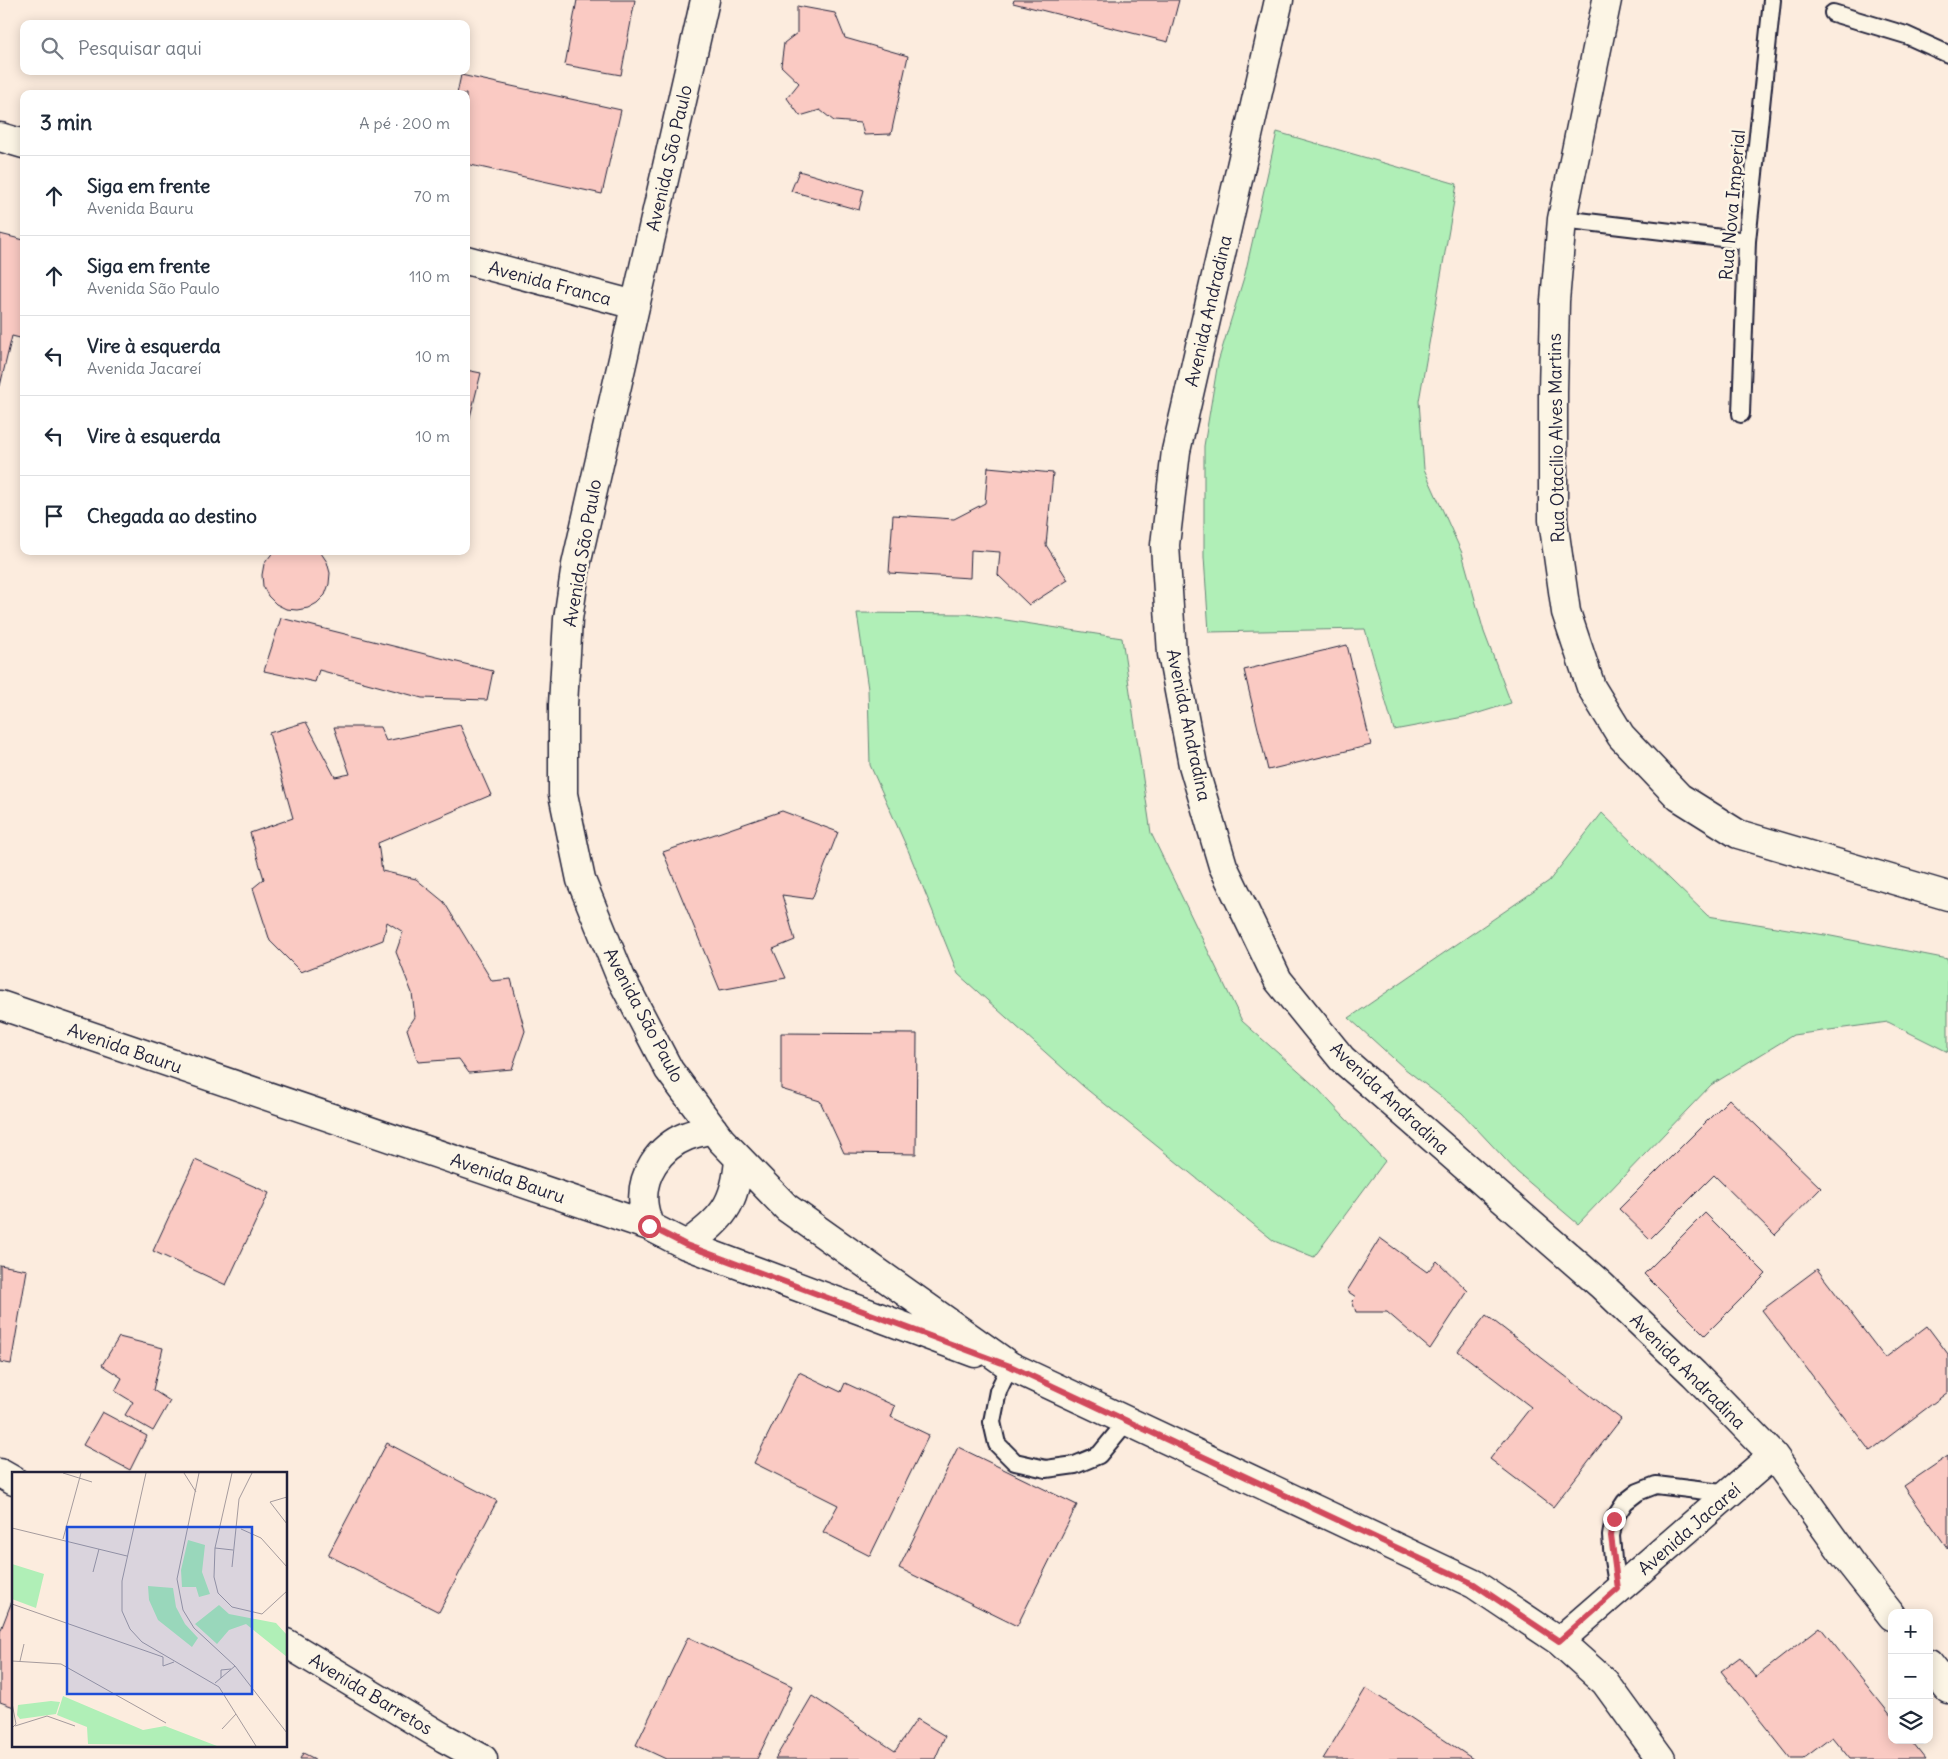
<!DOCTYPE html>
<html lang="pt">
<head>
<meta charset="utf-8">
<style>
  :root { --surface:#fff; --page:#f2f2f3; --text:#1f2937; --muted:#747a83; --line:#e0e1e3 }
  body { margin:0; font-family:Delius,sans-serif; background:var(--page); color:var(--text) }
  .controls { position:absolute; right:15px; bottom:15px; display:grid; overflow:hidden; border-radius:10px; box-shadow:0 2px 12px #0003 }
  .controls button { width:45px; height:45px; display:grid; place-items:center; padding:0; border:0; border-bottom:1px solid var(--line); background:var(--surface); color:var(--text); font:25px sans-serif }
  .stop { position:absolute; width:15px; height:15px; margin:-11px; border:4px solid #d1495b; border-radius:50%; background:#fff }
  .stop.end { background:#d1495b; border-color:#fff; box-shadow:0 1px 5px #0008 }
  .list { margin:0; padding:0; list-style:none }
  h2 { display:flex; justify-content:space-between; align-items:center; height:65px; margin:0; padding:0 20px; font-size:21px }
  h2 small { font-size:16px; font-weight:400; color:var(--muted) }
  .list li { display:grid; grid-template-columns:32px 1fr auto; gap:15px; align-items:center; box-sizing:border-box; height:80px; padding:0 20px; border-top:1px solid var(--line) }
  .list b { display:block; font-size:19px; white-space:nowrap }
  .list p { margin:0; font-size:16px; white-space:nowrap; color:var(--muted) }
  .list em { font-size:16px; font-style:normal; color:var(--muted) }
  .icon { flex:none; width:28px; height:28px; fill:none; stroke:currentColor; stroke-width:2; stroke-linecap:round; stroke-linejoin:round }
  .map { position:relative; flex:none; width:1948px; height:1759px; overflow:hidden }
  .search { position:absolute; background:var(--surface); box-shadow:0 2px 12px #0003; left:20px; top:20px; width:450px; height:55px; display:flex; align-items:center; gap:12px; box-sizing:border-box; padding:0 18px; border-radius:10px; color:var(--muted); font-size:19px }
  .panel { position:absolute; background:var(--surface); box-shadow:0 2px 12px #0003; left:20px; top:90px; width:450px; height:465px; border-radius:10px }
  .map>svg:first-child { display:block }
  .green { fill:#b0efb7; stroke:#698879 }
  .building { fill:#facac3; stroke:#22223b }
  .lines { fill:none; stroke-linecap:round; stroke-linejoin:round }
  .service-casing { stroke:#22223b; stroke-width:20 }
  .minor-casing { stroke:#22223b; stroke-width:31 }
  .service { stroke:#fcf5e5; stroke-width:16 }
  .minor { stroke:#fcf5e5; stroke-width:28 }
  .route { stroke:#d1495b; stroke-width:6 }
  .labels { text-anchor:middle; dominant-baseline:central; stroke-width:5; stroke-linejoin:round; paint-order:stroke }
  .street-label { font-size:18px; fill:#22223b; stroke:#fcf5e5 }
  .inset-road { fill:none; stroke:#a59b9d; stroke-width:1 }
  .view { fill:#1d4ed8; fill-opacity:0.15; stroke:#1d4ed8; stroke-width:2.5 }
  .inset-edge { fill:none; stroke:#22223b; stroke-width:2.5 }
</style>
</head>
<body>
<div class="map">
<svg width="1948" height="1759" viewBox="0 0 1948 1759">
  <rect width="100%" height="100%" fill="#fcecde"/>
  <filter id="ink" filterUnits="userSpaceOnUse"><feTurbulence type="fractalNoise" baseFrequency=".02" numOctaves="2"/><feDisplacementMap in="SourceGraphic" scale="10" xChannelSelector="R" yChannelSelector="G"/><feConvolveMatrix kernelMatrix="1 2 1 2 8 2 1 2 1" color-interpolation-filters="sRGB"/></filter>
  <g filter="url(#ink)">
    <path class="green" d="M1277 132 1457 184 1419 401 1424 469 1462 553 1484 632 1511 703 1469 716 1394 730 1365 629 1209 632 1204 557V446L1218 362 1245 274Z
      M857 613 967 614 1122 638 1151 833 1242 1021 1317 1088 1385 1161 1314 1257 1274 1241 1084 1087 958 974 908 850 870 765 868 689Z
      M1602 813 1708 916 1831 936 1948 959V1052L1888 1022 1793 1035 1711 1085 1578 1224 1517 1172 1462 1113 1404 1068 1349 1018 1549 881Z"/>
    <path class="building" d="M577 0H635L621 75 565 65Z
      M1014 0H1179L1168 42 1013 3Z
      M797 6 835 13 845 38 908 56 891 134 864 135 861 123 834 121 820 110 800 116 787 98 799 83 781 66 784 43 797 33Z
      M461 75 621 110 602 194 466 164V94H457Z
      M799 171 864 190 859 210 791 191Z
      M0 234 24 240V339L12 336 0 386Z
      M466 370 481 373 466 433Z
      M988 467 1053 473 1046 545 1068 580 1029 605 998 575 1000 552 971 550 970 578 889 573 893 515 954 519 985 503Z
      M274 551H318L321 553 327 562 330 573 329 584 325 595 317 603 308 608 297 610 286 609 276 604 268 596 263 586 262 575 264 564Z
      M281 618 493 671 487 700 422 698 319 670 315 682 264 671Z
      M1347 645 1371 745 1268 770 1244 670Z
      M306 722 335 777 350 774 334 727H380L386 741 460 725 491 795 378 843 382 871 416 879 444 902 492 981 511 979 525 1031 512 1069 469 1073 459 1059 418 1062 407 1029 415 1017 412 993 396 952 403 932 387 922 383 940 301 972 270 941 253 888 264 879 250 833 293 818 269 733Z
      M782 811 838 832 812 899 782 895 795 940 773 949 786 978 720 990 663 852Z
      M781 1033 917 1034 916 1154 844 1153 820 1101 781 1089Z
      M1729 1099 1821 1188 1775 1235 1714 1175 1650 1239 1619 1209Z
      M195 1160 269 1193 226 1285 153 1251Z
      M1705 1213 1766 1274 1705 1335 1644 1274Z
      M1380 1238 1427 1272 1437 1261 1468 1291 1430 1349 1387 1312H1356L1352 1301 1356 1297 1347 1291Z
      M0 1265 27 1270 11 1364 0 1362Z
      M1817 1269 1885 1358 1927 1326 1948 1354V1392L1870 1451 1762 1310Z
      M1486 1315 1621 1419 1553 1507 1490 1459 1531 1407 1458 1351Z
      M119 1337 163 1348 153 1390 170 1401 153 1431 125 1415 133 1402 115 1391 122 1378 102 1365Z
      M799 1372 841 1392 845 1383 895 1406 891 1417 929 1435 870 1556 823 1532 838 1505 754 1463Z
      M102 1412 147 1436 130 1470 83 1445Z
      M387 1443 497 1501 439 1612 328 1555Z
      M958 1447 1077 1505 1017 1626 899 1568Z
      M1948 1456V1549L1904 1486Z
      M12 1601 14 1602V1707L0 1702V1632Z
      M1820 1627 1892 1717V1740H1910L1925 1759H1850L1832 1737 1803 1759H1791L1721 1671 1740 1657 1756 1677Z
      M688 1637 792 1686 757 1759H666L636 1745Z
      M1366 1688 1473 1759H1323Z
      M812 1696 895 1751 917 1719 945 1736 935 1759H775Z
      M303 1753 315 1759H300Z"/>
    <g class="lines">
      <defs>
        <path id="service" d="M1833 13 1906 35 1948 54
          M1562 219 1747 241
          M1741 414 1747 241 1772 0
          M1010 1366 998 1391 992 1422 997 1444 1015 1462 1046 1469 1075 1465 1099 1455 1127 1421
          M1618 1589 1613 1560 1611 1536 1614 1519 1625 1502 1638 1492 1656 1485 1730 1494"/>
        <path id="minor" d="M705 0 576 565 568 619 563 705V794L581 880 621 978 669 1070 721 1140 787 1208 1010 1366 1474 1584 1559 1641 1605 1682 1661 1759
          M1279 0 1176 451 1165 545 1172 654 1193 765 1223 866 1278 980 1342 1059 1601 1285 1694 1374 1773 1455 1851 1564 1892 1616
          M1607 0 1562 219 1555 301 1553 392V520L1566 612 1591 687 1621 736 1679 797 1738 834 1948 896
          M0 137 24 144
          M466 260 635 305
          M0 1005 649 1226 686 1245 975 1353
          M649 1226C647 1219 645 1213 644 1207 639 1176 659 1147 687 1136 695 1133 705 1131 713 1129
          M686 1245C722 1220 736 1204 739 1159
          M0 1473 14 1481
          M1559 1641 1773 1455
          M286 1643 444 1738 483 1759
          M1929 1664 1948 1688"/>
      </defs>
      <use href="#service" class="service-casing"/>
      <use href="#minor" class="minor-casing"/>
      <use href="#service" class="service"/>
      <use href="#minor" class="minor"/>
    </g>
  </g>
  <g class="lines" filter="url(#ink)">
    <path class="route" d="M649 1226 686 1245 1010 1366 1474 1584 1559 1641 1618 1589 1611 1536 1614 1519"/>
  </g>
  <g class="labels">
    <g class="street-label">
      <text transform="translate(669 158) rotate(-77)">Avenida São Paulo</text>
      <text transform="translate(1732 205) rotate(-85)">Rua Nova Imperial</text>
      <text transform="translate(550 283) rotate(15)">Avenida Franca</text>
      <text transform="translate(1208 311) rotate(-77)">Avenida Andradina</text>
      <text transform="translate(1556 438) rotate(-91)">Rua Otacílio Alves Martins</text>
      <text transform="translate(582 553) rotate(-80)">Avenida São Paulo</text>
      <text transform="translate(1189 725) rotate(78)">Avenida Andradina</text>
      <text transform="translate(644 1015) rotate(62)">Avenida São Paulo</text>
      <text transform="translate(125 1048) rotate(19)">Avenida Bauru</text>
      <text transform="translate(1390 1098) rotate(43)">Avenida Andradina</text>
      <text transform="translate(508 1178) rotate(19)">Avenida Bauru</text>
      <text transform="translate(1688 1371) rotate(45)">Avenida Andradina</text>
      <text transform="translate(1689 1529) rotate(-41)">Avenida Jacareí</text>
      <text transform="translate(371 1694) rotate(31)">Avenida Barretos</text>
    </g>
  </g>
  <g transform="translate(12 1472)">
    <rect width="275" height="275" fill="#fcecde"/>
    <path d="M176 68 193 73 190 100 198 122 187 125 184 115H170L169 98ZM0 92 32 102 24 136 0 127ZM136 114 161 116 164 135 173 152 186 166 180 175 146 148 137 128ZM207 133 217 142 264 151 275 163V185L234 152 217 158 205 172 183 152ZM51 224 131 258 153 254 205 274 76 272 75 255 45 243ZM39 229 48 230 44 242 8 247 5 243 6 233Z" fill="#b0efb7"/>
    <path class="inset-road" d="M51 1 80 10M134 1 110 109V139L118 157 130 170 207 215 244 274M172 1 184 20M187 1 165 107 171 138 182 156 223 194 275 261M220 1 203 76 202 105 206 121 220 135 250 142 275 119M275 25 258 30 275 52M0 56 115 84M229 57 249 66 275 95M51 67 69 1M203 76 221 78M220 95 227 27 240 1M81 100 87 77M0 132 151 185V194L162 190M0 189 49 192 154 251M8 189 12 172M209 206V198L219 197M203 211 223 194M0 231 4 252 0 256M3 254 35 244 63 254M210 257 224 242"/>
    <path class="view" d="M55 55H240V222H55Z"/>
    <rect width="275" height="275" class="inset-edge"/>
  </g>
</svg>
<div class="controls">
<button>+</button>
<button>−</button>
<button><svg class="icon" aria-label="layers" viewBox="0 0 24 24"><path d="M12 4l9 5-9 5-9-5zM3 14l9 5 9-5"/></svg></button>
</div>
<div class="stop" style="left:649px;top:1226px"></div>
<div class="stop end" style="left:1614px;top:1519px"></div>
<div class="search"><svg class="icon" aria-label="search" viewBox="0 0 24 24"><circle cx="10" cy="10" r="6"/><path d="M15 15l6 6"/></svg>Pesquisar aqui</div>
<section class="panel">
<h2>3 min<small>A pé · 200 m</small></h2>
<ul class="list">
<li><svg class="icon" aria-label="ahead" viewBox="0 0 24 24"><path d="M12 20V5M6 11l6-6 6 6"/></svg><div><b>Siga em frente</b><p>Avenida Bauru</p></div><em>70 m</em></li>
<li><svg class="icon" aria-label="ahead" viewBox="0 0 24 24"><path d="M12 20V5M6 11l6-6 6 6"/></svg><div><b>Siga em frente</b><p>Avenida São Paulo</p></div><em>110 m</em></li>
<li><svg class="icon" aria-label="left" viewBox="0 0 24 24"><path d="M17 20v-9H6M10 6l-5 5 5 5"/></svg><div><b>Vire à esquerda</b><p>Avenida Jacareí</p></div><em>10 m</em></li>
<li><svg class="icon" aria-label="left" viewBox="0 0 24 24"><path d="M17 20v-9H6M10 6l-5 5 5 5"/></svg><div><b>Vire à esquerda</b></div><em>10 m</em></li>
<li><svg class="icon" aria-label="arrive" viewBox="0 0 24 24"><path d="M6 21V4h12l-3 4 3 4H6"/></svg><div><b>Chegada ao destino</b></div></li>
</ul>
</section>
</div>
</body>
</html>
